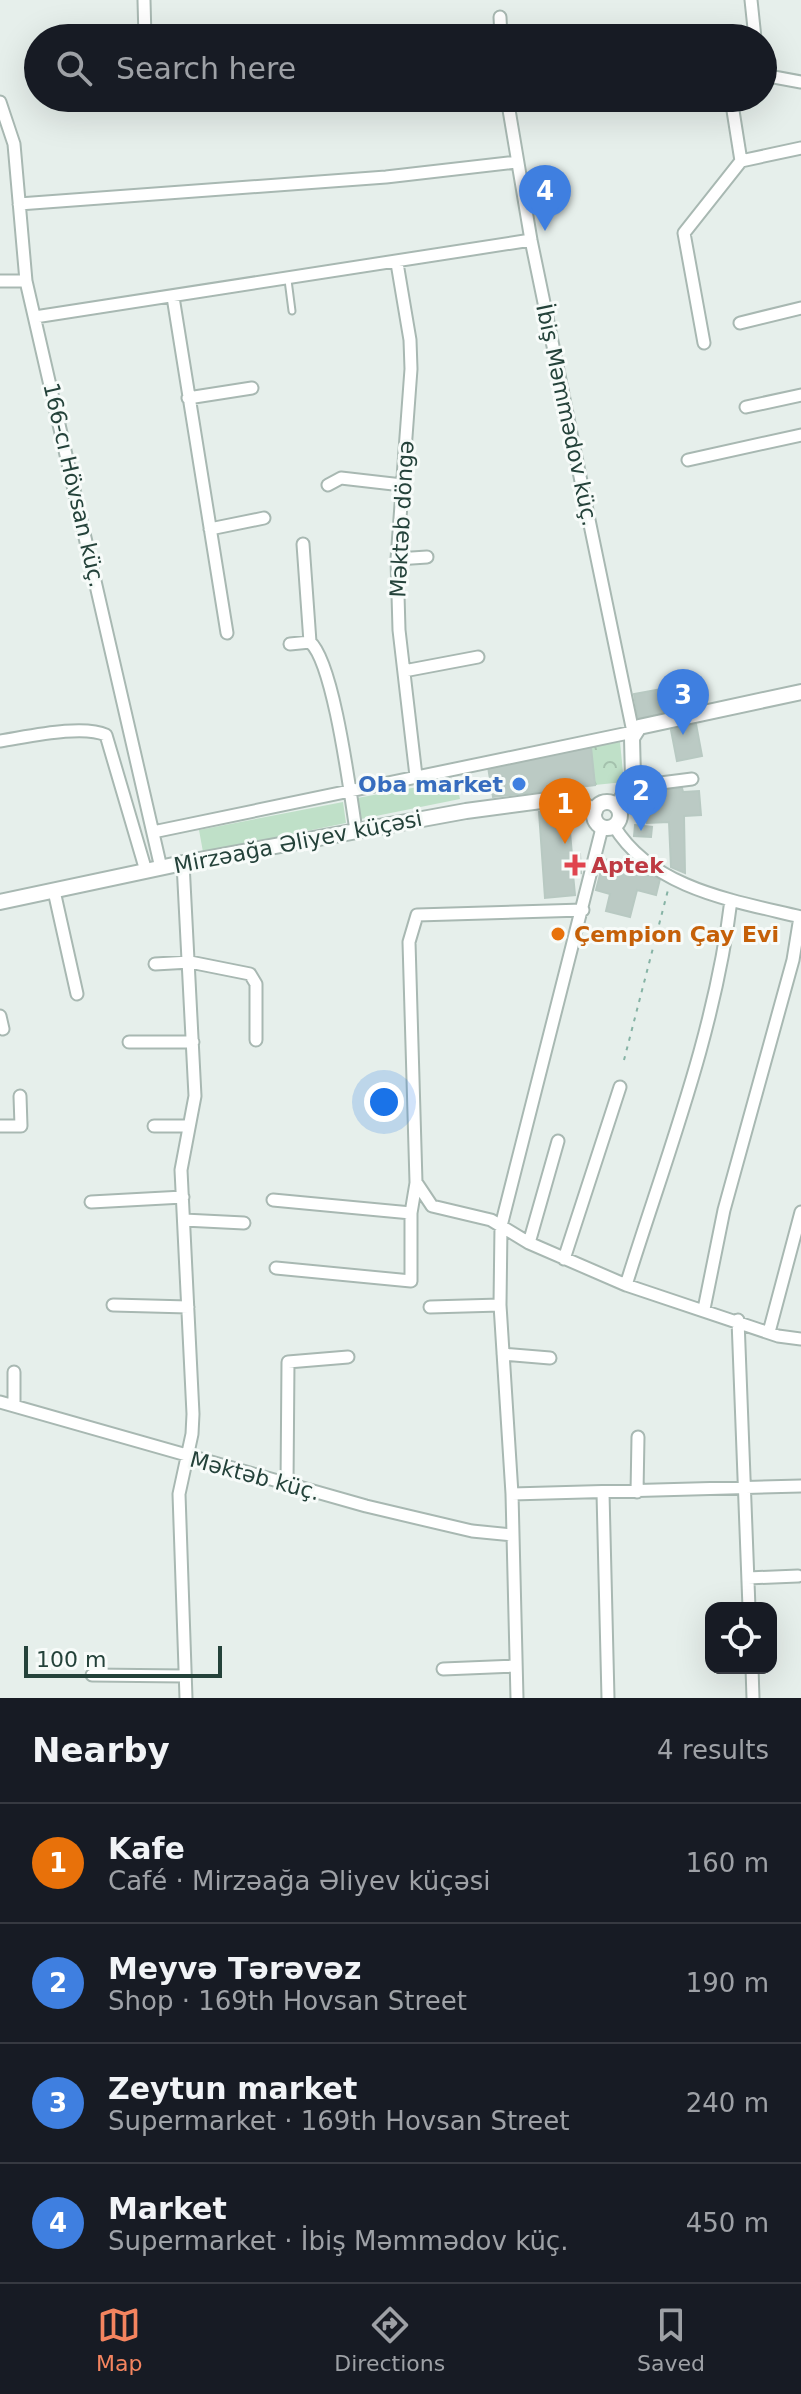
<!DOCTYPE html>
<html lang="en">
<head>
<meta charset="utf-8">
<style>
  :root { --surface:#171b24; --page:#20242c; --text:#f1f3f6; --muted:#9ea1a6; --line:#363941; --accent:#f4845f }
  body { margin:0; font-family:"DejaVu Sans",sans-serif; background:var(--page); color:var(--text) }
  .controls { position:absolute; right:24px; bottom:24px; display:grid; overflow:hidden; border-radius:16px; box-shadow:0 8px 32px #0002 }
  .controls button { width:72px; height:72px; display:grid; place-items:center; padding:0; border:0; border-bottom:2px solid var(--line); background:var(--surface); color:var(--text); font:40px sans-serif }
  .scale { position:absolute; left:24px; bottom:20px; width:198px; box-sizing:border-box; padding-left:8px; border:4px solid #24423a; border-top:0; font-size:22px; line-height:28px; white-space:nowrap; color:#24423a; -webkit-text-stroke:6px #f7fbf9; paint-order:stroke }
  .you { position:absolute; left:384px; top:1102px; width:28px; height:28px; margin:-20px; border:6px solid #fff; border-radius:50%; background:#1a73e8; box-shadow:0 0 0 12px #1a73e833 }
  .badge { display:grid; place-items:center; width:52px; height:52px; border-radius:50%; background:var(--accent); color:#fff; font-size:26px; font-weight:700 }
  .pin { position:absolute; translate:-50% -66px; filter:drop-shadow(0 2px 4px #0008) }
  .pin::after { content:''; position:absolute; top:42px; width:28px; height:24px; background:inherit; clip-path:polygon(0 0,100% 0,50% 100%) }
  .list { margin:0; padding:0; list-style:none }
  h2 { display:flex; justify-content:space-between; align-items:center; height:104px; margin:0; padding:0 32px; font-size:34px }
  h2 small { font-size:26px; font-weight:400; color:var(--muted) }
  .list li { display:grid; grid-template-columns:52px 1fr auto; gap:24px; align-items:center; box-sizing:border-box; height:120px; padding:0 32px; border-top:2px solid var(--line) }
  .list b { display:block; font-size:30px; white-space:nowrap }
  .list p { margin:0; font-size:26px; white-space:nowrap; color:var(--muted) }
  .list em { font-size:26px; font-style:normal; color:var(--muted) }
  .icon { flex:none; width:44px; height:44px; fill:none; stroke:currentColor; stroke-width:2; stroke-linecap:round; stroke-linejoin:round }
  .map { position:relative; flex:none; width:801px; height:1698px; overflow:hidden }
  .search { position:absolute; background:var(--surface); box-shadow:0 8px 32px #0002; left:24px; right:24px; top:24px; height:88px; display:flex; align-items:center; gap:20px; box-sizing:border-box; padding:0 28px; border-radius:44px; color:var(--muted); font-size:30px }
  .sheet { height:584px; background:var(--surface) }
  nav { display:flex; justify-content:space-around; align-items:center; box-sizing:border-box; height:112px; border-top:2px solid var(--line); background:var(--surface); font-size:22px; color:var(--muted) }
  nav a { display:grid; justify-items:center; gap:4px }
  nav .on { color:var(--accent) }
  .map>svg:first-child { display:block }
  .grass { fill:#bfe0c8 }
  .park { fill:url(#park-crowns) }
  .building { fill:#bbcac4; stroke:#b8c9c2; stroke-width:2 }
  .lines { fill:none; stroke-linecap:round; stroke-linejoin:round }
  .service-casing { stroke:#a8b8b2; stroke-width:9 }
  .minor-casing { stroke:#a8b8b2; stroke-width:15 }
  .tertiary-casing { stroke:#a8b8b2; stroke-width:18 }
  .path { stroke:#86b3a5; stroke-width:2; stroke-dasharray:4 6; stroke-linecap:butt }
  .service { stroke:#fff; stroke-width:5 }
  .minor { stroke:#fff; stroke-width:11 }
  .tertiary { stroke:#fff; stroke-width:14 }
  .shop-dot { fill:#3f7fe0; stroke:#f7fbf9; stroke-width:3 }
  .health-dot { fill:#e0444e; stroke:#f7fbf9; stroke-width:3 }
  .food-dot { fill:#e8710a; stroke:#f7fbf9; stroke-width:3 }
  .labels { text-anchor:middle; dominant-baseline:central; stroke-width:6; stroke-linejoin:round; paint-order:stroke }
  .street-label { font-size:22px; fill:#24423a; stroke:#f7fbf9 }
  .shop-label { font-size:22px; font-weight:bold; fill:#366cbe; stroke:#f7fbf9; text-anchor:end }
  .health-label { font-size:22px; font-weight:bold; fill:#be3a42; stroke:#f7fbf9; text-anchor:start }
  .food-label { font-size:22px; font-weight:bold; fill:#c56008; stroke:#f7fbf9; text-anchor:start }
</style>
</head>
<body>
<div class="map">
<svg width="801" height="1698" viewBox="0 0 801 1698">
  <defs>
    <pattern id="park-crowns" width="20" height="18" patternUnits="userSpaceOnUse" patternTransform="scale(2)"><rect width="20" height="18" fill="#bfe0c8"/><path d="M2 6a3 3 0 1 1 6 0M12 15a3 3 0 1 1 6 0" fill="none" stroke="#a4c1ad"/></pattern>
  </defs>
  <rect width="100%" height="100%" fill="#e6efeb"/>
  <path class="grass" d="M456 780 460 799 361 819 357 798Z
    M343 802 346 823 203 852 199 830Z"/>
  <path class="park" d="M620 742 624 782 595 785 591 747Z"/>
  <path class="building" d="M662 689 667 713 638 719 634 694Z
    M696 724 702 756 677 761 671 730Z
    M591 747 595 785 493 797 488 767Z
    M682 788 683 792 699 791 701 815 684 816 685 873 671 867 669 822 647 823 645 792Z
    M568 809 572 855 580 854 581 873 573 874 575 895 545 898 539 812Z
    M635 825 652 827 651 837 634 836Z
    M604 859 643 869 641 874 660 879 656 895 637 890 630 917 606 911 610 894 596 890Z"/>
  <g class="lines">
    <defs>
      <path id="service" d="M288 280 292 311"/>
      <path id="minor" d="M144 0 145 38
        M751 0 755 38
        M500 17 501 38
        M763 75 801 82
        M731 98 741 161
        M0 102 14 144 26 281 161 868
        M19 204 386 177 516 162
        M397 263 410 340 411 369 397 559 399 630 416 776
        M0 281H26
        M173 297 227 633
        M35 317 531 240
        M740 323 801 308
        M704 343 684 233 741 161 801 148
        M188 398 252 388
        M746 407 801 395
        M688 460 801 435
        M328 485 341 478 402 485
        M210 529 264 518
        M303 544 310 642C334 663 350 793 356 830
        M397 559 427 557
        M290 644 310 642
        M404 671 478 657
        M0 741C27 737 82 724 106 735L146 871
        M629 787 692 779
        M614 826C652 889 735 901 801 917
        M153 832 633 732 531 240 507 98
        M183 863 195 1096 181 1170 193 1414 192 1434 179 1494 186 1698
        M54 891 77 994
        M583 910 417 915 409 942 416 1182 432 1206 491 1220 529 1243 626 1285 778 1336 801 1339
        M155 964 190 962 250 974 256 984V1040
        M0 1016 3 1029
        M129 1042H193
        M0 1126H21L20 1096
        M154 1126H187
        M273 1200 411 1213
        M91 1202 183 1197
        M184 1220 244 1223
        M529 1243 558 1141
        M564 1259 620 1087
        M276 1268 411 1281V1213L416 1183
        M626 1285C666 1157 715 1033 731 900
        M113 1305 188 1307
        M430 1307 500 1305
        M704 1309 724 1210 793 960 800 917
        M738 1320 749 1608
        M769 1332 801 1212
        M503 1354 550 1358
        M0 1402 366 1506 472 1531 513 1535
        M14 1405V1372
        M287 1484 288 1362 348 1357
        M637 1492 638 1437
        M603 1493 608 1698
        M512 1494 801 1486
        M748 1578 798 1576
        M752 1668 753 1698
        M443 1669 516 1666
        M92 1675 185 1676
        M517 1698 512 1494 500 1305 501 1226 602 828"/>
      <path id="tertiary" d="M594 815a13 13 0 1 1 26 0a13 13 0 1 1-26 0Z
        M617 807 633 778 632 738 639 727 801 692
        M0 902 183 863 466 811 556 799 576 801 595 811"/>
    </defs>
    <use href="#service" class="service-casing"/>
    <use href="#minor" class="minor-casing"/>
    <use href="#tertiary" class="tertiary-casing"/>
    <path class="path" d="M624 1060 668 890"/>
    <use href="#service" class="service"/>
    <use href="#minor" class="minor"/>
    <use href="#tertiary" class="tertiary"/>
  </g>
  <circle class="shop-dot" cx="519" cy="784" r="8"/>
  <path class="health-dot" d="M571 853h8v8h8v8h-8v8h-8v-8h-8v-8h8z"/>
  <circle class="food-dot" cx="558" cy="934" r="8"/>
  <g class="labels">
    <g class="street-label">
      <text transform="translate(567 415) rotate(78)">İbiş Məmmədov küç.</text>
      <text transform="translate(74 485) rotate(77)">166-cı Hövsan küç.</text>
      <text transform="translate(402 519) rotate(-87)">Məktəb döngə</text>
      <text transform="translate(298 842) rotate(-11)">Mirzəağa Əliyev küçəsi</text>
      <text transform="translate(255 1476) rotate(15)">Məktəb küç.</text>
    </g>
    <g class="shop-label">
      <text x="503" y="784">Oba market</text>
    </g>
    <g class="health-label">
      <text x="591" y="865">Aptek</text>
    </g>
    <g class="food-label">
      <text x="574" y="934">Çempion Çay Evi</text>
    </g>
  </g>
</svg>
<div class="controls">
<button><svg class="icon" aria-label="locate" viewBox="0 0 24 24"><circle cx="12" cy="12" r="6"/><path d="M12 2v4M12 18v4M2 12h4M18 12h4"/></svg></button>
</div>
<div class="scale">100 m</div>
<div class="you"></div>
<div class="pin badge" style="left:565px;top:844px;background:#e8710a">1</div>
<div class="pin badge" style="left:641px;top:831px;background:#3f7fe0">2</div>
<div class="pin badge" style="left:683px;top:735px;background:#3f7fe0">3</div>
<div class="pin badge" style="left:545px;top:231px;background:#3f7fe0">4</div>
<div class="search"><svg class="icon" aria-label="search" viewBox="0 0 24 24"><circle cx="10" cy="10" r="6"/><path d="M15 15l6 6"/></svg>Search here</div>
</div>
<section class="sheet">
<h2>Nearby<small>4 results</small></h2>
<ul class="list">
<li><span class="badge" style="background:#e8710a">1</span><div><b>Kafe</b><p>Café · Mirzəağa Əliyev küçəsi</p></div><em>160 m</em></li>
<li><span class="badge" style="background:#3f7fe0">2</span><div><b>Meyvə Tərəvəz</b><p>Shop · 169th Hovsan Street</p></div><em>190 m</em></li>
<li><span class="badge" style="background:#3f7fe0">3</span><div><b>Zeytun market</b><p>Supermarket · 169th Hovsan Street</p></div><em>240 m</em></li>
<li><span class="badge" style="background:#3f7fe0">4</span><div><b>Market</b><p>Supermarket · İbiş Məmmədov küç.</p></div><em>450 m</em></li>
</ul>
</section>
<nav>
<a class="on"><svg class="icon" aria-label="map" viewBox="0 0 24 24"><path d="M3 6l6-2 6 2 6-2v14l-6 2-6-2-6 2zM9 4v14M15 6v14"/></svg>Map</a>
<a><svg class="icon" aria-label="directions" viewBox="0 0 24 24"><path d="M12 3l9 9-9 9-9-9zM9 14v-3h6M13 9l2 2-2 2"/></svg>Directions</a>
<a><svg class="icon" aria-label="saved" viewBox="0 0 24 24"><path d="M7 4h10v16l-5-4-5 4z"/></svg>Saved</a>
</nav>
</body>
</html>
